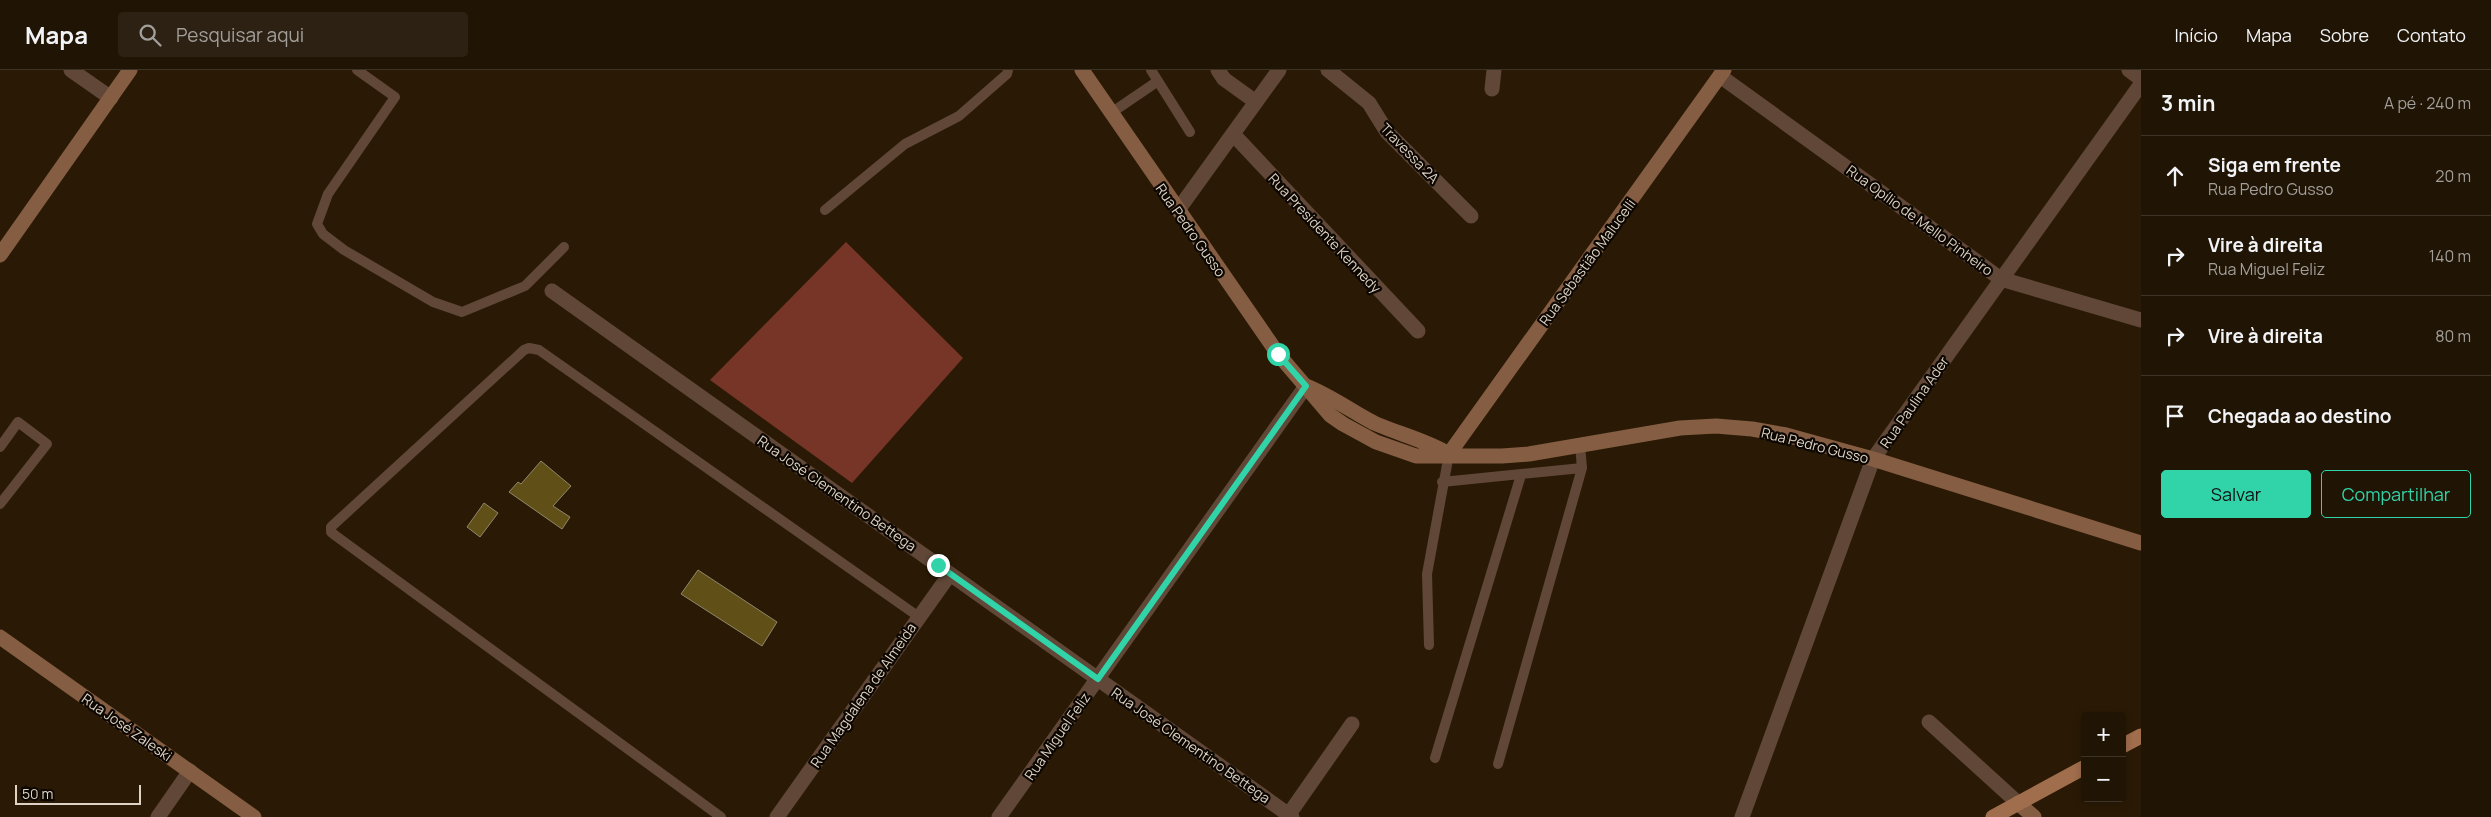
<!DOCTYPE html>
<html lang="pt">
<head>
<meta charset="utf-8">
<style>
  :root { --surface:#201404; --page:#2d2113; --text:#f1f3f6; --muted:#a29e9a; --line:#3d3326; --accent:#31d4a9 }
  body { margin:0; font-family:Manrope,sans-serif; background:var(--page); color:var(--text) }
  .controls { position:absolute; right:15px; bottom:15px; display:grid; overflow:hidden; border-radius:5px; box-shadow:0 2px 8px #0003 }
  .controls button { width:45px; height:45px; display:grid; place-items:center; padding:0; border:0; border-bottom:1px solid var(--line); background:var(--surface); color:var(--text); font:25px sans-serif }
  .scale { position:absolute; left:15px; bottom:12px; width:126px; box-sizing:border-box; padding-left:5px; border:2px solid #ddd2c5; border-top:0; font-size:14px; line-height:18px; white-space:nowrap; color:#ddd2c5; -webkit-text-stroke:4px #0d0702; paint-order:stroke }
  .stop { position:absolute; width:15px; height:15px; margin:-11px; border:4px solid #31d4a9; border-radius:50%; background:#fff }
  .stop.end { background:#31d4a9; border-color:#fff; box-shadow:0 1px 5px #0008 }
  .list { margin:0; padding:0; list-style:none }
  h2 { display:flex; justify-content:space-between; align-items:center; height:65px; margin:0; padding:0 20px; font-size:21px }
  h2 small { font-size:16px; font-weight:400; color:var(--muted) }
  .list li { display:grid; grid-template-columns:32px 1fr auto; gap:15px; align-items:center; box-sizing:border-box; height:80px; padding:0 20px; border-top:1px solid var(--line) }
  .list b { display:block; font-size:19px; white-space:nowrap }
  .list p { margin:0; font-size:16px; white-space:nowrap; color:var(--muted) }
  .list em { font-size:16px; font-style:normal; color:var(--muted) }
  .actions { display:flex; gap:10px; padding:15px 20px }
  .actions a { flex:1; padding:11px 0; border:1px solid var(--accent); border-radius:5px; text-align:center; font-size:18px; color:var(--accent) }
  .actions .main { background:var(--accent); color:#111 }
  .icon { flex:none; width:28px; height:28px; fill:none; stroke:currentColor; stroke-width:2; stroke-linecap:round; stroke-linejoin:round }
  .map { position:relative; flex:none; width:2141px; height:747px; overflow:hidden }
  header { display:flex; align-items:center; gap:30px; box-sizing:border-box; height:70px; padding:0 25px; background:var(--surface); border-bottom:1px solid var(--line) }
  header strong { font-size:24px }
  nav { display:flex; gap:28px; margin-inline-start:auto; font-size:18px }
  .search { width:350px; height:45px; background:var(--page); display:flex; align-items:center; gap:12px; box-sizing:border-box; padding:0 18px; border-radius:5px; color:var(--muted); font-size:19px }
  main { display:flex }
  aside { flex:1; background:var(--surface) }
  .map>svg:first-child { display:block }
  .forest { fill:#763527 }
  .building { fill:#604f17; stroke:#91886b }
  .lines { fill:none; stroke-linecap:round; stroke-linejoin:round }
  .lane { stroke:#604737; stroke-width:10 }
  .street { stroke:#604737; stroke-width:15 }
  .secondary { stroke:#855d43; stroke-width:15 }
  .primary { stroke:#a16e4d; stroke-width:15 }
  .route { stroke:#31d4a9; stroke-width:6 }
  .labels { text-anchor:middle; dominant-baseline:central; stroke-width:4.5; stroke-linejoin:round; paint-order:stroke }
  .street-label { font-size:14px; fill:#ddd2c5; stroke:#0d0702 }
</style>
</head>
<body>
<header>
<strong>Mapa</strong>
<div class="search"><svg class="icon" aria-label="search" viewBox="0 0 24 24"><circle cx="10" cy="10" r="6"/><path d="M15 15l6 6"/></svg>Pesquisar aqui</div>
<nav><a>Início</a><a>Mapa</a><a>Sobre</a><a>Contato</a></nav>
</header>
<main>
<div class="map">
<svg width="2141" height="747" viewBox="0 0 2141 747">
  <rect width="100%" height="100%" fill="#2a1a05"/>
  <path class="forest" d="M846 172 963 288 852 413 710 310Z"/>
  <path class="building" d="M541 391 571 416 553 436 570 447 562 459 509 422 518 412 521 414Z
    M484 433 498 443 480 467 467 457Z
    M698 500 777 552 762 576 681 524Z"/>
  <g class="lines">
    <path class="lane" d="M357 0 395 27 328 124 317 154 323 164 344 180 433 232 462 242 525 216 564 177
      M1151 0 1190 62
      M1111 43 1158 11
      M825 140 905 74 959 46 1007 4 1008 0
      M1580 375 1582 398
      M0 377 18 352 47 374 0 434
      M1442 412 1582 398 1498 694
      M1429 575 1427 504 1449 384
      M1435 688 1521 405
      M721 747 336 466 331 462V457L524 280 529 278 539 280 919 547"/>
    <path class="street" d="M71 0 111 28
      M1218 0 1224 9 1256 32
      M1328 0 1369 33 1387 62 1471 146
      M2129 0 2141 9
      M1720 6 2001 209 2141 250
      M1492 19 1494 0
      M1233 64 1418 261
      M1178 140 1279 0
      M552 221 1292 747
      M1929 652 2018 733
      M158 747 190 701
      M777 747 950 504
      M999 747 1306 316
      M1287 747 1352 654
      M1742 747 1873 389 2141 14"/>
    <path class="secondary" d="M1082 0 1278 284 1330 345 1343 354 1376 372 1416 386H1502L1529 384 1680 358 1716 356 1752 359 1786 365 1873 389 2141 473
      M0 185 130 0
      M1306 316C1331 326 1351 341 1374 353 1399 364 1425 370 1449 384
      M1449 384 1724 0
      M0 567 254 747
      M2018 733 2034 747"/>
    <path class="primary" d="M2122 676 2141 666
      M1993 747 2085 697"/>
  </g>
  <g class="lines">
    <path class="route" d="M938 495 1098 609 1306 316 1278 284"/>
  </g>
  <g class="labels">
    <g class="street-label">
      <text transform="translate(1410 83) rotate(46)">Travessa 2A</text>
      <text transform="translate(1920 150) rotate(36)">Rua Opílio de Mello Pinheiro</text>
      <text transform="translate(1191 160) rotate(55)">Rua Pedro Gusso</text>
      <text transform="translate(1325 163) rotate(47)">Rua Presidente Kennedy</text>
      <text transform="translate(1587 192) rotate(-54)">Rua Sebastião Malucelli</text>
      <text transform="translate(1914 332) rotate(-55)">Rua Paulina Ader</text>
      <text transform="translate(1815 375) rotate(14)">Rua Pedro Gusso</text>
      <text transform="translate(837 423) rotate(35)">Rua José Clementino Bettega</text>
      <text transform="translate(863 625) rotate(-55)">Rua Magdalena de Almeida</text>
      <text transform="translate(127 657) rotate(35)">Rua José Zaleski</text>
      <text transform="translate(1057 666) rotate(-55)">Rua Miguel Feliz</text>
      <text transform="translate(1191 675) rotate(35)">Rua José Clementino Bettega</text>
    </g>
  </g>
</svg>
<div class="controls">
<button>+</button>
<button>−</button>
</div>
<div class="scale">50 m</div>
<div class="stop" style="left:1278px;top:284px"></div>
<div class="stop end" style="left:938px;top:495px"></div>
</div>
<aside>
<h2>3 min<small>A pé · 240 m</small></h2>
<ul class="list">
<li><svg class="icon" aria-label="ahead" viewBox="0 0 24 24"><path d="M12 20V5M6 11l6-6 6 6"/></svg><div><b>Siga em frente</b><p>Rua Pedro Gusso</p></div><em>20 m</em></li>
<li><svg class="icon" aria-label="right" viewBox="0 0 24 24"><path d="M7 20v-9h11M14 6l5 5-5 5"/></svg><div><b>Vire à direita</b><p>Rua Miguel Feliz</p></div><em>140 m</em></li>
<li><svg class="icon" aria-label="right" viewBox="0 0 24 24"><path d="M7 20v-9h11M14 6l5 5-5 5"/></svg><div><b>Vire à direita</b></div><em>80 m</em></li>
<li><svg class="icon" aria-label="arrive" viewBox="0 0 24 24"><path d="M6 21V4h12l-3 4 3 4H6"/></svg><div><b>Chegada ao destino</b></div></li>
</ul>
<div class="actions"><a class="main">Salvar</a><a>Compartilhar</a></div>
</aside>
</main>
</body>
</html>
